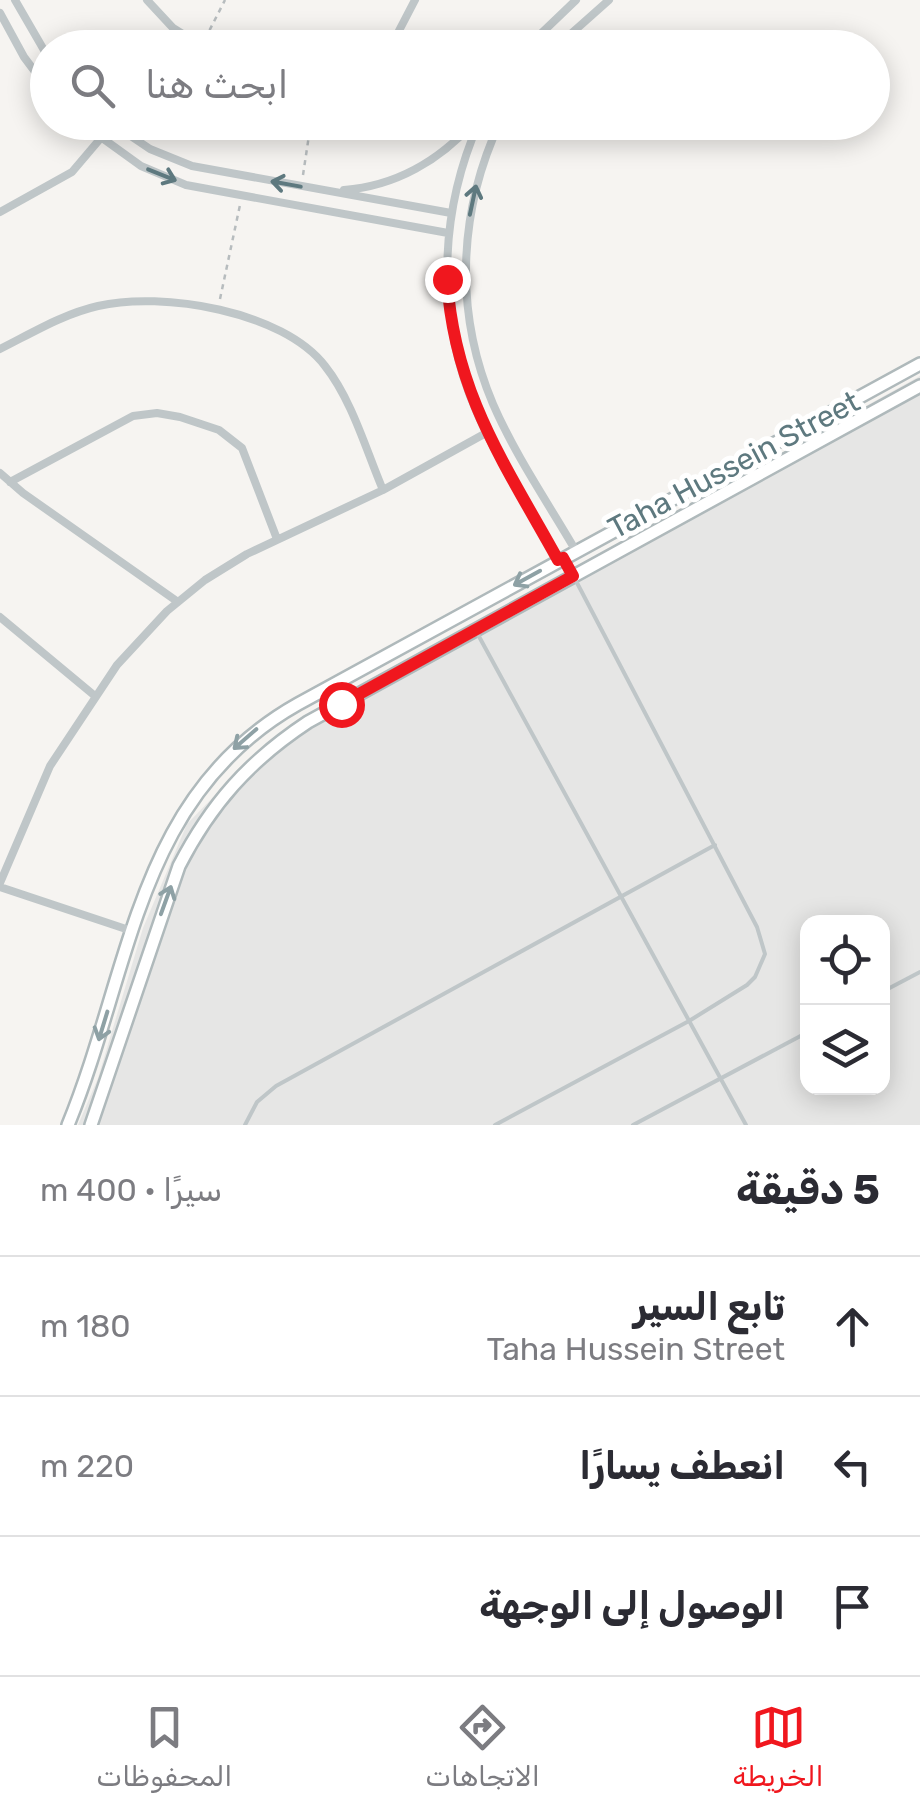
<!DOCTYPE html>
<html lang="ar">
<head>
<meta charset="utf-8">
<style>
  :root { --surface:#fff; --page:#f7f7f7; --text:#2b2b33; --muted:#7c7c81; --line:#e1e1e2; --accent:#f0171e }
  body { margin:0; font-family:Rubik,"Noto Sans Arabic",sans-serif; background:var(--page); color:var(--text); direction:rtl }
  .controls { position:absolute; right:30px; bottom:30px; display:grid; overflow:hidden; border-radius:20px; box-shadow:0 5px 25px #0003 }
  .controls button { width:90px; height:90px; display:grid; place-items:center; padding:0; border:0; border-bottom:2px solid var(--line); background:var(--surface); color:var(--text); font:50px sans-serif }
  .stop { position:absolute; width:30px; height:30px; margin:-22px; border:8px solid #f0171e; border-radius:50%; background:#fff }
  .stop.end { background:#f0171e; border-color:#fff; box-shadow:0 2px 10px #0008 }
  .list { margin:0; padding:0; list-style:none }
  h2 { display:flex; justify-content:space-between; align-items:center; height:130px; margin:0; padding:0 40px; font-size:42px }
  h2 small { font-size:32px; font-weight:400; color:var(--muted) }
  .list li { display:grid; grid-template-columns:65px 1fr auto; gap:30px; align-items:center; box-sizing:border-box; height:140px; padding:0 40px; border-top:2px solid var(--line) }
  .list b { display:block; font-size:38px; white-space:nowrap }
  .list p { margin:0; font-size:32px; white-space:nowrap; color:var(--muted) }
  .list em { font-size:32px; font-style:normal; color:var(--muted) }
  .icon { flex:none; width:55px; height:55px; fill:none; stroke:currentColor; stroke-width:2; stroke-linecap:round; stroke-linejoin:round }
  .map { position:relative; flex:none; width:920px; height:1125px; overflow:hidden; direction:ltr }
  .search { position:absolute; background:var(--surface); box-shadow:0 5px 25px #0003; left:30px; right:30px; top:30px; height:110px; display:flex; align-items:center; gap:25px; box-sizing:border-box; padding:0 35px; border-radius:55px; color:var(--muted); font-size:38px }
  .sheet { height:550px; background:var(--surface) }
  nav { display:flex; justify-content:space-around; align-items:center; box-sizing:border-box; height:140px; border-top:2px solid var(--line); background:var(--surface); font-size:28px; color:var(--muted) }
  nav a { display:grid; justify-items:center; gap:5px }
  nav .on { color:var(--accent) }
  .map>svg:first-child { display:block }
  .built { fill:#e6e6e5; fill-rule:evenodd }
  .lines { fill:none; stroke-linecap:round; stroke-linejoin:round }
  .secondary-casing { stroke:#afb9bb; stroke-width:16 }
  .path { stroke:#b7bcbe; stroke-width:2.5; stroke-dasharray:5 5; stroke-linecap:butt }
  .lane { stroke:#bfc6c8; stroke-width:4 }
  .street { stroke:#bfc6c8; stroke-width:8 }
  .secondary { stroke:#fff; stroke-width:11 }
  .oneway { stroke:#5e797f }
  .oneway2 { stroke:#8ea1a5 }
  .route { stroke:#f0171e; stroke-width:12 }
  .labels { text-anchor:middle; dominant-baseline:central; stroke-width:10; stroke-linejoin:round; paint-order:stroke }
  .street-label { font-size:30px; fill:#5e797f; stroke:#fff }
</style>
</head>
<body>
<div class="map">
<svg width="920" height="1125" viewBox="0 0 920 1125">
  <rect width="100%" height="100%" fill="#f6f4f1"/>
  <path class="built" d="M920 376V1125H78L98 1078 143 928 187 824 260 749 297 722ZM808 922H882V1088H808Z"/>
  <g class="lines">
    <defs>
      <path id="secondary" d="M68 1125C132 969 136 795 298 704L920 364
        M91 1125 179 866C211 804 249 761 308 722L920 386"/>
    </defs>
    <use href="#secondary" class="secondary-casing"/>
    <path class="path" d="M205 39 225 0
      M303 175 311 122
      M220 299 240 205"/>
    <path class="lane" d="M476 631 746 1125
      M882 992 920 972
      M245 1125 257 1102 276 1086 715 845
      M495 1125 689 1021 747 985 755 977 765 954 757 927 575 579
      M633 1125 808 1032"/>
    <path class="street" d="M15 0 48 57
      M147 0 173 28 205 48
      M0 13 24 57 48 89
      M390 48 415 0
      M526 48 576 0
      M555 48 609 0
      M80 122 141 166 186 185 448 233
      M110 122 150 149 192 166 451 213
      M479 122C438 215 436 320 477 413 499 464 532 512 559 560
      M500 122C458 212 454 312 493 404 515 455 548 503 576 551
      M344 190C396 186 440 160 474 122
      M0 212 72 172 100 139
      M0 349C32 333 63 314 98 306 162 291 283 311 325 366 352 400 366 450 383 490
      M0 473 23 493 178 602
      M10 482 133 416 157 413 180 417 219 430 242 448 277 539
      M0 617 95 696
      M0 883 50 766 117 665 167 611 205 580 247 554 383 490 486 433
      M0 887 132 931"/>
    <use href="#secondary" class="secondary"/>
  </g>
  <defs><path id="oneway-shaft" d="M-6 0H5M1.5-3L5.5 0L1.5 3" fill="none" stroke-width="1.6" stroke-linecap="round" stroke-linejoin="round" transform="scale(2.5)"/></defs>
  <g class="oneway">
    <use href="#oneway-shaft" transform="translate(162 175) rotate(22)"/>
    <use href="#oneway-shaft" transform="translate(286 184) rotate(-170)"/>
    <use href="#oneway-shaft" transform="translate(473 200) rotate(-78)"/>
  </g>
  <g class="oneway2">
    <use href="#oneway-shaft" transform="translate(527 578) rotate(151)"/>
    <use href="#oneway-shaft" transform="translate(245 739) rotate(139)"/>
    <use href="#oneway-shaft" transform="translate(166 900) rotate(-70)"/>
    <use href="#oneway-shaft" transform="translate(103 1026) rotate(107)"/>
  </g>
  <g class="lines">
    <path class="route" d="M341 704 573 576 563 558 558 560C505 464 454 393 447 279"/>
  </g>
  <g class="labels">
    <g class="street-label">
      <text transform="translate(734 465) rotate(-28)">Taha Hussein Street</text>
    </g>
  </g>
</svg>
<div class="controls">
<button><svg class="icon" aria-label="locate" viewBox="0 0 24 24"><circle cx="12" cy="12" r="6"/><path d="M12 2v4M12 18v4M2 12h4M18 12h4"/></svg></button>
<button><svg class="icon" aria-label="layers" viewBox="0 0 24 24"><path d="M12 4l9 5-9 5-9-5zM3 14l9 5 9-5"/></svg></button>
</div>
<div class="stop" style="left:341px;top:704px"></div>
<div class="stop end" style="left:447px;top:279px"></div>
<div class="search"><svg class="icon" aria-label="search" viewBox="0 0 24 24"><circle cx="10" cy="10" r="6"/><path d="M15 15l6 6"/></svg>ابحث هنا</div>
</div>
<section class="sheet">
<h2>5 دقيقة<small>سيرًا · 400 m</small></h2>
<ul class="list">
<li><svg class="icon" aria-label="ahead" viewBox="0 0 24 24"><path d="M12 20V5M6 11l6-6 6 6"/></svg><div><b>تابع السير</b><p>Taha Hussein Street</p></div><em>180 m</em></li>
<li><svg class="icon" aria-label="left" viewBox="0 0 24 24"><path d="M17 20v-9H6M10 6l-5 5 5 5"/></svg><div><b>انعطف يسارًا</b></div><em>220 m</em></li>
<li><svg class="icon" aria-label="arrive" viewBox="0 0 24 24"><path d="M6 21V4h12l-3 4 3 4H6"/></svg><div><b>الوصول إلى الوجهة</b></div></li>
</ul>
</section>
<nav>
<a class="on"><svg class="icon" aria-label="map" viewBox="0 0 24 24"><path d="M3 6l6-2 6 2 6-2v14l-6 2-6-2-6 2zM9 4v14M15 6v14"/></svg>الخريطة</a>
<a><svg class="icon" aria-label="directions" viewBox="0 0 24 24"><path d="M12 3l9 9-9 9-9-9zM9 14v-3h6M13 9l2 2-2 2"/></svg>الاتجاهات</a>
<a><svg class="icon" aria-label="saved" viewBox="0 0 24 24"><path d="M7 4h10v16l-5-4-5 4z"/></svg>المحفوظات</a>
</nav>
</body>
</html>
